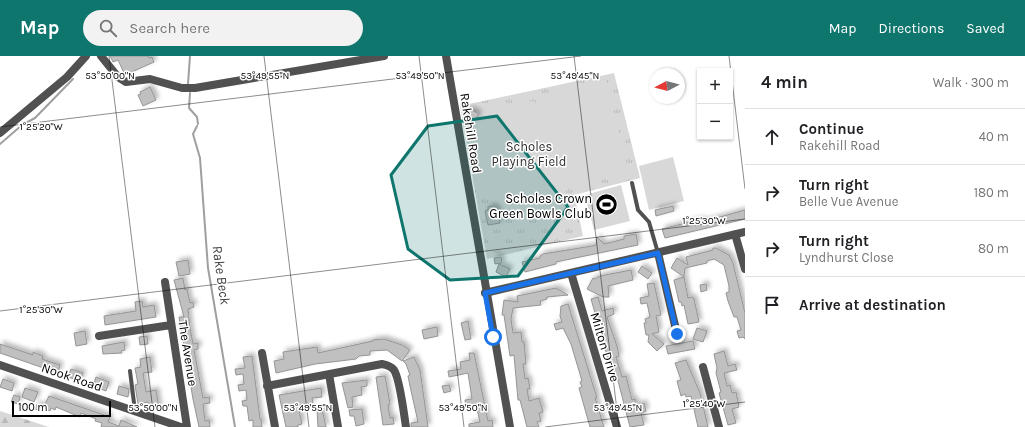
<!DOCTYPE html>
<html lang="en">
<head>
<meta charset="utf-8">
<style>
  :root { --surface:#fff; --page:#f2f2f2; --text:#202124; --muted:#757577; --line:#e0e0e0; --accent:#0f766e }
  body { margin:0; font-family:Karla,sans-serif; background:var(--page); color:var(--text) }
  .controls { position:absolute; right:12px; top:12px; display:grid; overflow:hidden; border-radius:0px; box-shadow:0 1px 3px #0004 }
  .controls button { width:36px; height:36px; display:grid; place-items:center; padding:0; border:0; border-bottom:1px solid var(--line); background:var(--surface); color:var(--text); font:20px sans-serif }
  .compass { position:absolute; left:649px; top:12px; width:36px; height:36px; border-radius:50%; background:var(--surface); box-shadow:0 1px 3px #0004; rotate:263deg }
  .scale { position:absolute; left:12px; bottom:10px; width:99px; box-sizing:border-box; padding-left:4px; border:2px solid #000; border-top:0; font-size:11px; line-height:14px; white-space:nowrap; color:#000; -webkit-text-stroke:3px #fff; paint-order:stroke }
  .stop { position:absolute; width:12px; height:12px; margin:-9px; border:3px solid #1a73e8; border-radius:50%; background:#fff }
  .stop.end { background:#1a73e8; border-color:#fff; box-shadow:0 1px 4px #0008 }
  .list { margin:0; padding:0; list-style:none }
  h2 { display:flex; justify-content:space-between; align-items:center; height:52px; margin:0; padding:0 16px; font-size:17px }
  h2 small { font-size:13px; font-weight:400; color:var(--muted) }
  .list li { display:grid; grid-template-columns:26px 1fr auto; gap:12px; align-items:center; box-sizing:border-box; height:56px; padding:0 16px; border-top:1px solid var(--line) }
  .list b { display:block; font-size:15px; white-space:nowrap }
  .list p { margin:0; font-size:13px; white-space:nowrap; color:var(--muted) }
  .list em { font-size:13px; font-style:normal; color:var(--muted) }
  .icon { flex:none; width:22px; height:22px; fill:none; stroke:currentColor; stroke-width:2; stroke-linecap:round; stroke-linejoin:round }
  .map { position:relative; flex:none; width:745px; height:371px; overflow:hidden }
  header { display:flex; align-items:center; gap:24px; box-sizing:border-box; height:56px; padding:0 20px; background:var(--accent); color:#fff }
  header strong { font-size:19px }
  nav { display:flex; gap:22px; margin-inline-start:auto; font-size:14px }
  .search { width:280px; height:36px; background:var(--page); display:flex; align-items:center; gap:10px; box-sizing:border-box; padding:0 14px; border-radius:22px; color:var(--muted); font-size:15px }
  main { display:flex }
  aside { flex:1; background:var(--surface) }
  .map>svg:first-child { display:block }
  .forest { fill:url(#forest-firs) }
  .park { fill:url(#park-tufts) }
  .garden { fill:#d8d8d8 }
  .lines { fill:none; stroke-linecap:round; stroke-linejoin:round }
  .stream { stroke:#9f9f9f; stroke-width:2 }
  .building { fill:#c0c0c0; stroke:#959595; filter:url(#shadow) }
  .service { stroke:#515151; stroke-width:4 }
  .minor { stroke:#515151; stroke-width:8 }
  .route { stroke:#1a73e8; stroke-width:5 }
  .marked { fill:#0f766e; fill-opacity:0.2; stroke:#0f766e; stroke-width:3; stroke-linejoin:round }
  .ticks { fill:none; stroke:#000; stroke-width:1; stroke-opacity:0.45 }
  .labels { text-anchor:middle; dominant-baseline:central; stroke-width:3; stroke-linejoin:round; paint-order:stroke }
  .street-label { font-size:13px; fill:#000; stroke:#fff }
  .park-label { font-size:13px; fill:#2f2f2f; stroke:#fff }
  .poi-label { font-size:13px; fill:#000; stroke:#fff; text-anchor:end }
  .water-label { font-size:14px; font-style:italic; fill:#404040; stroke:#fff }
  .ticks-label { font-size:10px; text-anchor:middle; fill:#000; stroke:#fff; stroke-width:3; stroke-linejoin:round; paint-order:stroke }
</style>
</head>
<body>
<header>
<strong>Map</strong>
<div class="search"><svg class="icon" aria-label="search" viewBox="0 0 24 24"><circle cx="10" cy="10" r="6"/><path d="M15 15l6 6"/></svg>Search here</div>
<nav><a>Map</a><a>Directions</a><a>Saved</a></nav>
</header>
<main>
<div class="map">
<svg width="745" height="371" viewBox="0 0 745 371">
  <defs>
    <pattern id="forest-firs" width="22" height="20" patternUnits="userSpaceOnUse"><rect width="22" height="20" fill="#d8d8d8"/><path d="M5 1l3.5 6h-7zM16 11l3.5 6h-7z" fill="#b8b8b8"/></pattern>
    <pattern id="park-tufts" width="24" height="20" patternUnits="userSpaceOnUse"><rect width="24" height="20" fill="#d8d8d8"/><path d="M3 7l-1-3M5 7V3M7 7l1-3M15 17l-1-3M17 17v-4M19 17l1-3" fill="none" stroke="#b8b8b8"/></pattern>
    <filter id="shadow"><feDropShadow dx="3" dy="-3" stdDeviation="2" flood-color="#0004"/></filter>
  </defs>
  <rect width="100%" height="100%" fill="#fff"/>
  <path class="forest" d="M0 355 49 371H0Z"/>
  <path class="park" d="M614 17 640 122 574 139 583 180 487 203 460 50Z"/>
  <path class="garden" d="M606 23 629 117 571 131 570 129C554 158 532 157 505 146 494 141 484 137 478 127 473 120 473 111 472 103 469 86 469 83 479 69 486 60 490 53 501 50 525 45 528 42 551 52L548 37Z
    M673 101 684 145 649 154 639 110Z
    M621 129 630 165 594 174 585 139Z"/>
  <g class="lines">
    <path class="stream" d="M188 28 190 0
      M190 37 189 52 197 61 198 68
      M197 70 193 78 200 102 208 212 235 371
      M0 88 22 69 35 62 73 23"/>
  </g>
  <path class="building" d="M110 0H148L149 2 152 1 154 6 125 19 118 4 113 6Z
    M150 31 156 44 143 50 138 39 141 38 140 36Z
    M470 53 479 58 473 67 464 61Z
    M494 150V153L497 152 500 167 488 169 485 155 488 154V151Z
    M673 150 674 155 656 160 655 154Z
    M745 154V163L665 182 662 173 702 163V166Z
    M636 178 638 189 556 206V208L525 216 522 206 540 202V200L543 198 592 190 596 189 597 181 604 188 624 183V180Z
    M713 192H716L729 199 733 207 745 257V283L743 281 739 282 737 275 741 274 737 261H734L728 245 726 237 729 236V230L724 209 714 203 707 205V207L685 212 684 221 688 242 692 241 694 243 699 266 688 268 684 249 682 250 681 246H679L674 224 684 221 671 212 677 202 688 209 686 201 713 194Z
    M501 201 502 207 495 208 494 202Z
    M188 204 190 218 179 220 176 206Z
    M499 208 510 213 506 221 496 216Z
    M642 210 652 217 648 223 638 216Z
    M631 214 633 224 608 230 609 241H603L587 233 593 222 595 223 600 220Z
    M183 222 185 234 187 233 190 247 193 246 194 251 188 253 190 272 193 288 198 287V293L194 294 203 342 209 341 210 347 203 348 205 365 209 364 210 371H199L193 343 179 261H184L174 224Z
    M654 227 661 259 656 260 659 276 652 278 664 288 657 295 648 286 649 279H646L644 267H646L645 263 650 261 647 247 641 248 640 242 649 240 647 228Z
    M706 228 707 234 701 236 700 229Z
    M556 232 568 239 547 241V243L540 245 541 249 513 252 511 263 513 277 521 276 522 286H524L526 308H523L525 323 528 322 530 333H527L529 345 539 342 543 356 539 357 541 365 537 366 539 371H527L520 344H518L514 299 510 300 504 259H502L504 244 518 246 517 240Z
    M598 241 602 255 613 252 614 258 607 261 617 290 619 300 616 301 622 321 626 320 632 344 635 343 636 349 644 347 646 355 641 357 644 369 630 371 617 321H615L608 303 591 243Z
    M142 245 143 251 154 249 156 261 105 269 104 260 136 255 135 246Z
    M568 248 597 342H595L604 371H590L579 332 582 331 580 326 582 325 571 288 563 272 556 274 554 268 562 266 560 260 561 250Z
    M468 265 471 283 465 284 461 267Z
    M437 271 438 280 424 283 422 274Z
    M697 272 707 275 703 286 693 283Z
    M85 275 87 288 76 290 74 277Z
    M147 280 148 288 140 289 139 281Z
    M384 283 402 289 410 294 402 305 387 294 370 295V299L359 300 356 303 315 308 276 317 274 305 284 303 283 296 317 291 318 297 373 285V284Z
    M693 285 695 293 668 298 666 290Z
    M124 286 125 294 121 295 122 297 103 298 102 290Z
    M0 288 33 299V296L43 300 42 303 60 309 58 317 0 297Z
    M724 295 728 310 735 308 737 314 724 317 727 330 730 329 732 337 736 336 739 351 732 353 736 367 728 369 719 337 721 336 716 317 717 312 714 298Z
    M469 297H474L488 365 492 364 493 371H469V368L480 366 476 349 466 351 465 344 472 343 468 317 449 321 448 315 461 313 460 306 470 304Z
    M252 300 260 363H261L262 371H253V364L249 365 247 350H243L242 345 247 344 246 334 239 335 238 329 244 328 243 318 236 319 235 313 245 312 243 301Z
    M150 301 152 316 143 317 146 336 156 334 159 352 149 354 148 346 138 348 135 329 138 328 135 312 141 311 140 303Z
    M414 301 420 314 428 371H411V367L418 366 410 330 408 320 410 319 406 308 403 305Z
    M686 304 700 337 708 371H698L691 340 686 341 685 338 681 340 677 325 681 324 675 307Z
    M71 313 83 317 80 325 68 321Z
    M385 320 390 348 388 349 390 362 393 361 394 368 383 369 376 321Z
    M96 321 109 326 106 335 93 330Z
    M3 323 14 327 12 335 0 331Z
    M367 324V330L361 331 362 339 352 341 353 351 348 352 342 327Z
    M449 329 451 335 444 337 442 330Z
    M119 330 129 333 128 341 117 338Z
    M25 332 38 336 34 346 22 341Z
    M321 332 322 341 312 342 313 347 298 349 302 368 298 369V371H286L279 339Z
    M14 339 20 341 18 348 11 346Z
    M49 340 110 361 108 366 119 370 121 364 137 371H101L102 367 95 365 96 363 81 357 80 361 56 351 55 354 51 352 50 355 43 352Z
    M37 348 43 350 41 355 35 353Z
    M322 353 326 371H318L317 354Z
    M362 353 364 368 356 370 354 360H350L349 354Z"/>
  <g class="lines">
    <path class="service" d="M632 127 638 154 649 166 658 197
      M130 315 135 355"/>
    <path class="minor" d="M101 0 118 21 126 26 150 23 182 32H195L384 0
      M446 0 510 371
      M0 77 67 21 86 0
      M735 178 745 213
      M658 197 677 278
      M571 217 617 371
      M165 226 187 371
      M485 237 745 176
      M99 280 171 269
      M262 297 275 371
      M0 309 181 371
      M703 311 719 371
      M329 318 338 371
      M267 330 382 308C387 309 391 310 394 314 400 323 404 359 406 371"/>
  </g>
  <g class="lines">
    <path class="route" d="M493 281 485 237 658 197 677 278"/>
  </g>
  <path class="marked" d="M497 60 568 151 518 220 450 224 408 193 391 119 428 70Z"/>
  <path class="ticks" d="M109 0 155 371M264 0 309 371M419 0 464 371M574 0 619 371M729 0 745 133M0 71 581 0M0 255 745 163M545 371 745 346"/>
  <defs>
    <symbol id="stadium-disc" viewBox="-11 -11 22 22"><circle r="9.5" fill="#000" stroke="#fff"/><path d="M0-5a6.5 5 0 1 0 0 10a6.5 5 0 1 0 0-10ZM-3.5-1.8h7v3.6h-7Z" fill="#fff"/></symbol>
  </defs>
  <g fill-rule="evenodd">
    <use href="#stadium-disc" x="594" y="136" width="25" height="25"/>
  </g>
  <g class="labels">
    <g class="street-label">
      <text transform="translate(471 77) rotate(81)">Rakehill Road</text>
      <text transform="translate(605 291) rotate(73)">Milton Drive</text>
      <text transform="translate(188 297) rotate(81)">The Avenue</text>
      <text transform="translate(72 321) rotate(19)">Nook Road</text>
    </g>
    <g class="park-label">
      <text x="529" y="90">Scholes<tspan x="529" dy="15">Playing Field</tspan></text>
    </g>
    <g class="poi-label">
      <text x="592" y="142">Scholes Crown<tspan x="592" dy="15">Green Bowls Club</tspan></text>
    </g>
    <g class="water-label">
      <text transform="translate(221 219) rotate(82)">Rake Beck</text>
    </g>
  </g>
  <g class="ticks-label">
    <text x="110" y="23">53°50'00"N</text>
    <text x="265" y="23">53°49'55"N</text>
    <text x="420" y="23">53°49'50"N</text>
    <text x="575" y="23">53°49'45"N</text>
    <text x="41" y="74">1°25'20"W</text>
    <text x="704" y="168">1°25'30"W</text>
    <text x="41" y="257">1°25'30"W</text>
    <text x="704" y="351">1°25'40"W</text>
    <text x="153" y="355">53°50'00"N</text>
    <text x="308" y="355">53°49'55"N</text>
    <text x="463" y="355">53°49'50"N</text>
    <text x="618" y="355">53°49'45"N</text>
  </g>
</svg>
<div class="controls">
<button>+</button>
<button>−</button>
</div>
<svg class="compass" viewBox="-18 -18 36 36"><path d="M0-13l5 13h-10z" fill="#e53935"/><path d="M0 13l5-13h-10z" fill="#757577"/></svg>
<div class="scale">100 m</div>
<div class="stop" style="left:493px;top:281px"></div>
<div class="stop end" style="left:677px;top:278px"></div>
</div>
<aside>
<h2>4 min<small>Walk · 300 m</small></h2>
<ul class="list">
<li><svg class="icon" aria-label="ahead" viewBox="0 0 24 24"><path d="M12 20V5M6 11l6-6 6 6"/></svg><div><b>Continue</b><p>Rakehill Road</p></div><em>40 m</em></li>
<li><svg class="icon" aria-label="right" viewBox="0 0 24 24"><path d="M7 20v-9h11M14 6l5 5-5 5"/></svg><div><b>Turn right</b><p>Belle Vue Avenue</p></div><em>180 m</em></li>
<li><svg class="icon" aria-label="right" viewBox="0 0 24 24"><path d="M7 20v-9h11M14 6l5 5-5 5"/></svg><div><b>Turn right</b><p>Lyndhurst Close</p></div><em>80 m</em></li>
<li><svg class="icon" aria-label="arrive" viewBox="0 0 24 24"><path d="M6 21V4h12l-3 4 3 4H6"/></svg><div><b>Arrive at destination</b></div></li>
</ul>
</aside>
</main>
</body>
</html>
